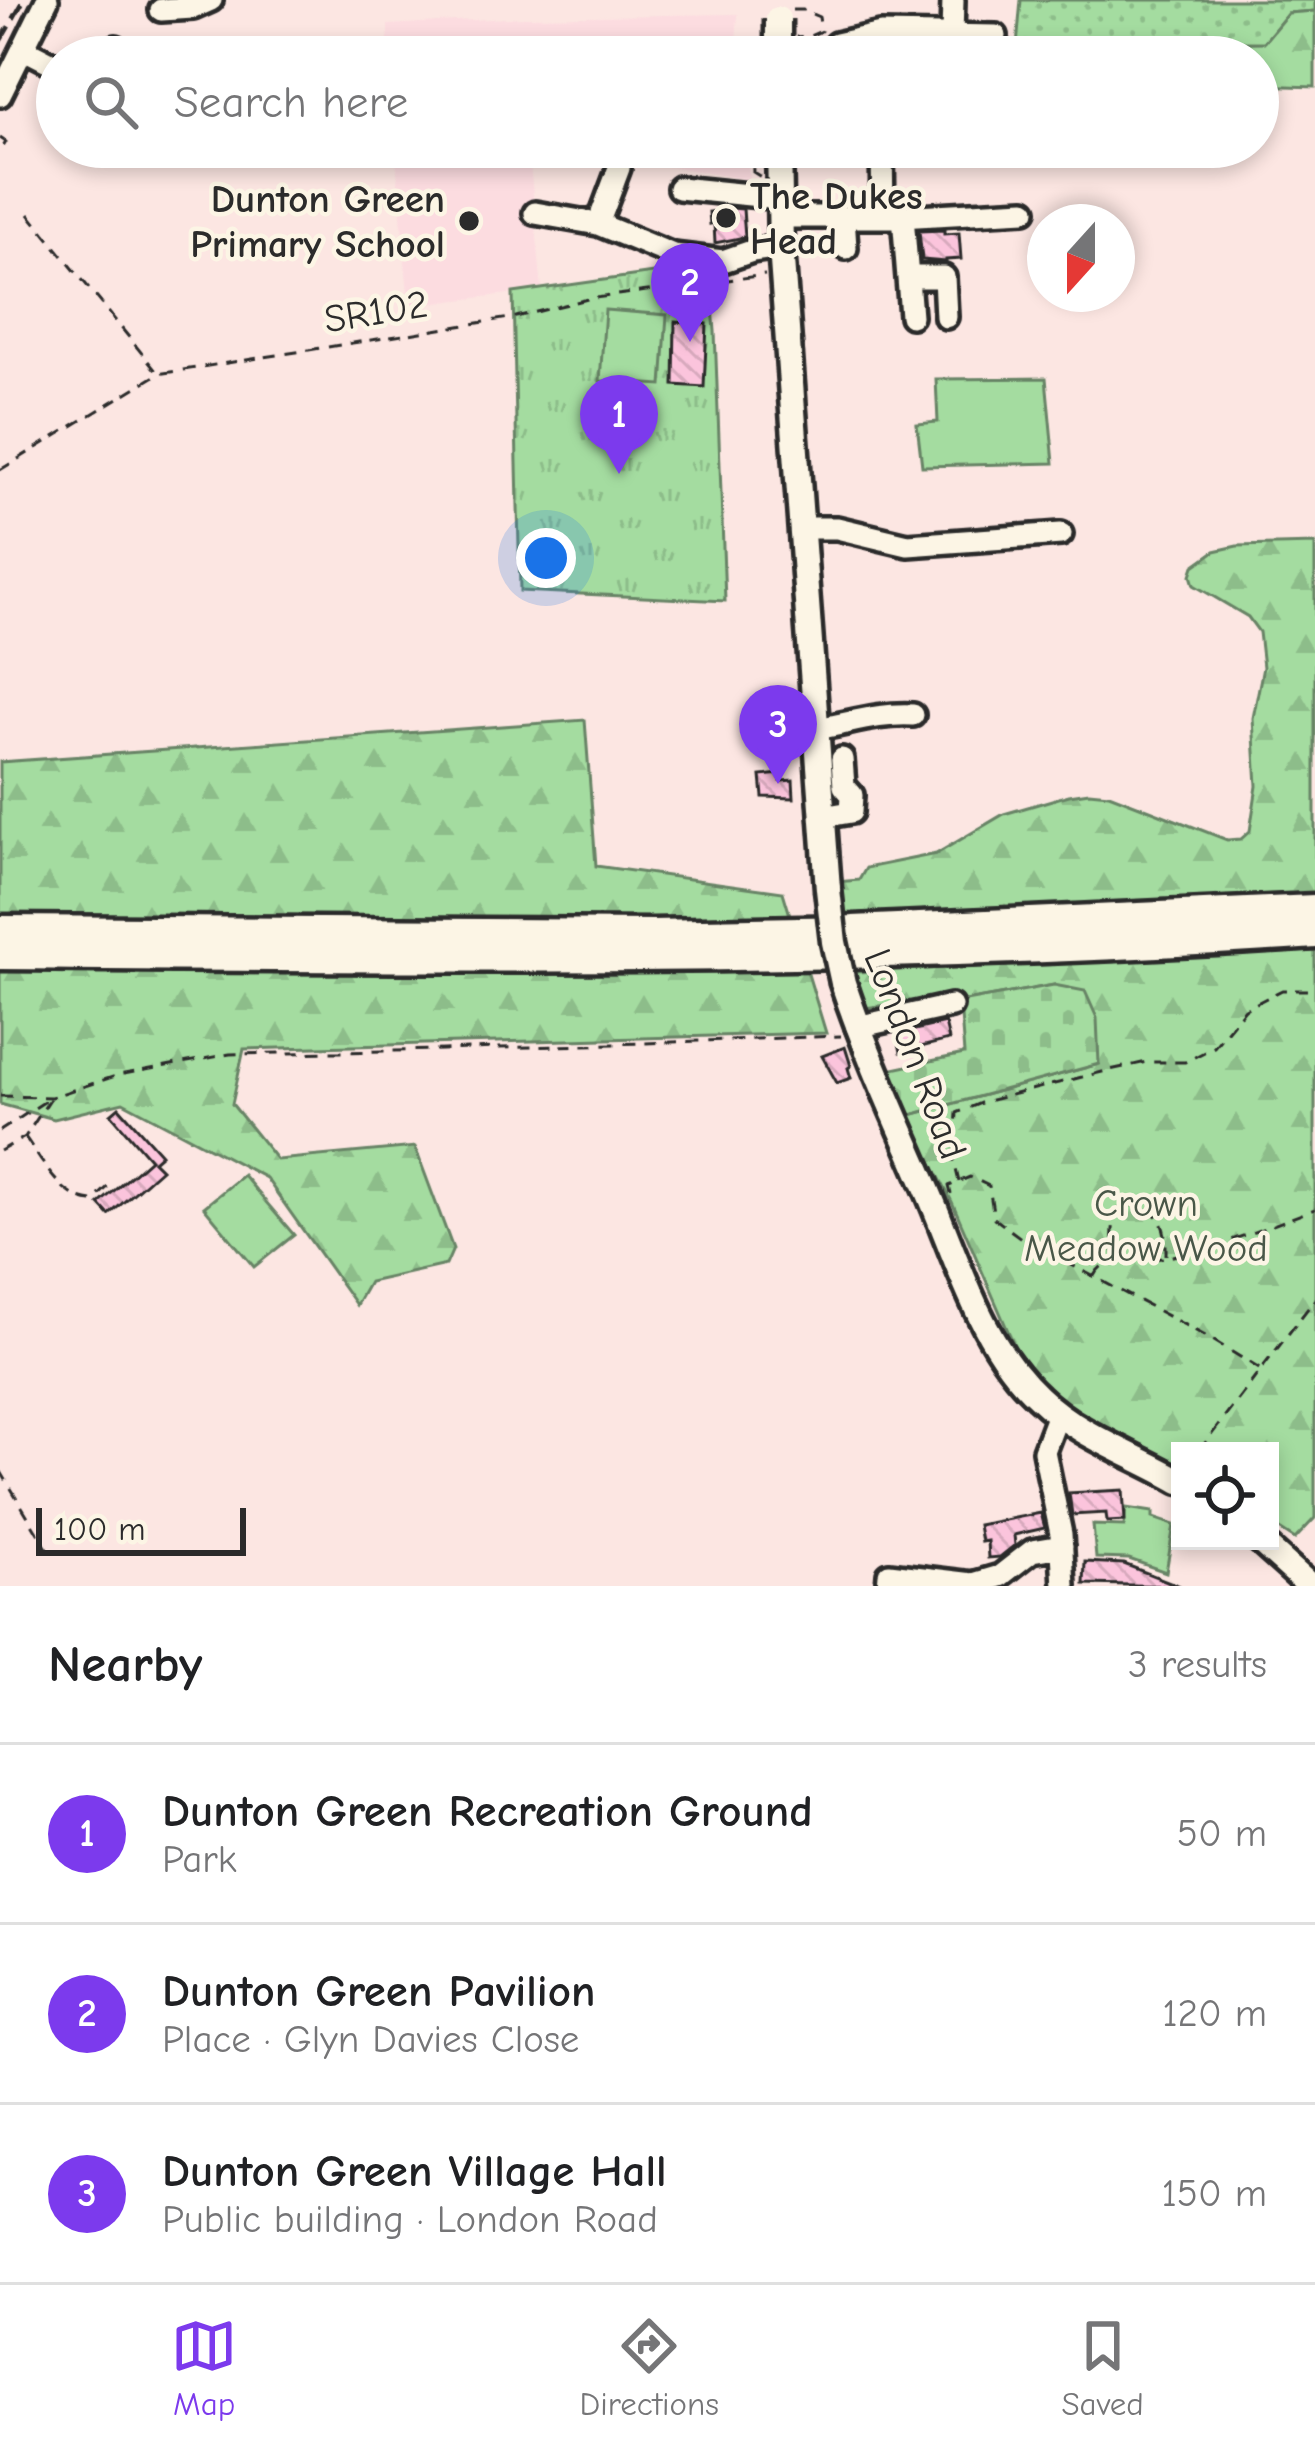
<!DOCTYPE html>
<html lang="en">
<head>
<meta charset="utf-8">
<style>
  :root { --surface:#fff; --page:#f6f6f6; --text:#202124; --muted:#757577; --line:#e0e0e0; --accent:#7c3aed }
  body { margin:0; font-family:"Comic Neue",sans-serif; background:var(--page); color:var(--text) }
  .controls { position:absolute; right:36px; bottom:36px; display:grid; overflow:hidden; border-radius:0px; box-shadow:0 6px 18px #0003 }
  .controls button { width:108px; height:108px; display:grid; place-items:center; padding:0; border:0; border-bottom:3px solid var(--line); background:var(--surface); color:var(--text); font:60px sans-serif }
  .compass { position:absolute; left:1027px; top:204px; width:108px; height:108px; border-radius:50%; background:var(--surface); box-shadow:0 6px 18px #0003; rotate:201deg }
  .scale { position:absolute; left:36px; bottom:30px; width:210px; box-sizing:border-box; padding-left:12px; border:6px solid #2b2b2b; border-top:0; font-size:33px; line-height:42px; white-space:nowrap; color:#2b2b2b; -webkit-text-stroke:9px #fcf5e5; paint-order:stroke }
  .you { position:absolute; left:546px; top:558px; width:42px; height:42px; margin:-30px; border:9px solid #fff; border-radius:50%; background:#1a73e8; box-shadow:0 0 0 18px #1a73e833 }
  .badge { display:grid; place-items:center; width:78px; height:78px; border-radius:50%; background:var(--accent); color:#fff; font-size:39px; font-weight:700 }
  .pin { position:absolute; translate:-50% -99px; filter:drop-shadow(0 3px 6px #0008) }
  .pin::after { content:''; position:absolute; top:63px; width:42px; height:36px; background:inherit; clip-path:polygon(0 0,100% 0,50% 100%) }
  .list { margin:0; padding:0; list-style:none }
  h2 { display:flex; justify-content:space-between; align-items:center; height:156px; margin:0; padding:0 48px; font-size:51px }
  h2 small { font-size:39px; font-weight:400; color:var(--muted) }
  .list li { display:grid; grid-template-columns:78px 1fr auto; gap:36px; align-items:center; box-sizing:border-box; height:180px; padding:0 48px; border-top:3px solid var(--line) }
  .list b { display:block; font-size:45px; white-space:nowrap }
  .list p { margin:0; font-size:39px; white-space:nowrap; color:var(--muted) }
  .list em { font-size:39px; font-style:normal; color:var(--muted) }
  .icon { flex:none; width:66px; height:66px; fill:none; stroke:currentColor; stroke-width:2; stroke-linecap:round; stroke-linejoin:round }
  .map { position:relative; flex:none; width:1315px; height:1586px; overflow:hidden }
  .search { position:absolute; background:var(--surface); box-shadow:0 6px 18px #0003; left:36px; right:36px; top:36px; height:132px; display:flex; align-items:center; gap:30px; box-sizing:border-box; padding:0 42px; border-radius:66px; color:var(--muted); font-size:45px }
  .sheet { height:696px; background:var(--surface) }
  nav { display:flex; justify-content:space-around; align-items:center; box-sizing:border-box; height:168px; border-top:3px solid var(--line); background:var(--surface); font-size:33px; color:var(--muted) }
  nav a { display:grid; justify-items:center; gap:6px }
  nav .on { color:var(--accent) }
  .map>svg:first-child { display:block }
  .built { fill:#fcdce0 }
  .grass { fill:url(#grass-dots); stroke:#688466; stroke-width:3 }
  .forest { fill:url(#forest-firs); stroke:#688466; stroke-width:3 }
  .cemetery { fill:url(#cemetery-stones); stroke:#688466; stroke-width:3 }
  .park { fill:url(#park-tufts); stroke:#688466; stroke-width:3 }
  .garden { fill:#a4dca0; stroke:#688466; stroke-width:3 }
  .building { fill:url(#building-back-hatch); stroke:#2b2b2b; stroke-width:3 }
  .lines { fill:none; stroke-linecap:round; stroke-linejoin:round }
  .minor-casing { stroke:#2b2b2b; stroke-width:30 }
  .major-casing { stroke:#2b2b2b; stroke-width:33 }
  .highway-casing { stroke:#2b2b2b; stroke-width:39 }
  .path { stroke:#2b2b2b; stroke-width:3; stroke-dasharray:12 9; stroke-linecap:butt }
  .minor { stroke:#fcf5e5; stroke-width:21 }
  .major { stroke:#fcf5e5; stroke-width:24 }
  .highway { stroke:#fcf5e5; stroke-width:30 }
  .rail { stroke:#2b2b2b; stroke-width:4.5; stroke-dasharray:18 9; stroke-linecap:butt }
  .major-bridge-casing { stroke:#2b2b2b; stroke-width:33; stroke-linecap:butt }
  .major-bridge { stroke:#fcf5e5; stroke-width:24 }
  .poi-dot { fill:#2b2b2b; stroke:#fcf5e5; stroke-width:4.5 }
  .labels { text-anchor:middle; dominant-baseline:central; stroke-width:9; stroke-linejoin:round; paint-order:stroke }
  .poi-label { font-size:39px; font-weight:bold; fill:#2b2b2b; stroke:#fcf5e5; text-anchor:start }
  .street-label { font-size:39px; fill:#2b2b2b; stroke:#fcf5e5 }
  .park-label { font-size:39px; fill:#495748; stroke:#fcf5e5 }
</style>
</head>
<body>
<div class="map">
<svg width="1315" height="1586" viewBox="0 0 1315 1586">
  <defs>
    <pattern id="grass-dots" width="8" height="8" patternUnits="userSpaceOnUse" patternTransform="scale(3)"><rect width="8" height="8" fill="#a4dca0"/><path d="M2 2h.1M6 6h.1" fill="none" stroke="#8dbd8a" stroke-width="1.8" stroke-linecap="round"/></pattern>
    <pattern id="forest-firs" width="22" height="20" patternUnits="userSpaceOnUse" patternTransform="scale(3)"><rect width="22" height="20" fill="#a4dca0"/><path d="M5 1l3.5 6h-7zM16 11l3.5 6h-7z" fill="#8dbd8a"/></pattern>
    <pattern id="cemetery-stones" width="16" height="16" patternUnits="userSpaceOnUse" patternTransform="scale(3)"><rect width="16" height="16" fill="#a4dca0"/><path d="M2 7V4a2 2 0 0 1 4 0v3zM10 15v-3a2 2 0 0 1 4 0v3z" fill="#8dbd8a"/></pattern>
    <pattern id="park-tufts" width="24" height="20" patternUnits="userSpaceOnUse" patternTransform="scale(3)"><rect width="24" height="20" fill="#a4dca0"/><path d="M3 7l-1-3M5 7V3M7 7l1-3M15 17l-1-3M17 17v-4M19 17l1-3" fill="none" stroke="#8dbd8a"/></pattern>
    <pattern id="building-back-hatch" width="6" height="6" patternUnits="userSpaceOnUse" patternTransform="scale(3)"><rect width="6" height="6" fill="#fbc4dc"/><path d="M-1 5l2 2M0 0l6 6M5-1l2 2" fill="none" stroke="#d7a9bd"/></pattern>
  </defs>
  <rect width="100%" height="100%" fill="#fce6e2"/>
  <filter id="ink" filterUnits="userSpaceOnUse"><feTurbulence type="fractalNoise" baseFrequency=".00833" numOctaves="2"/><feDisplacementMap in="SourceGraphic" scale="24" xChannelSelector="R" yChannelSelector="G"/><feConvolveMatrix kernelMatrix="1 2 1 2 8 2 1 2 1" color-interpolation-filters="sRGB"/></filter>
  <g filter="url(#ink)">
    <path class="built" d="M738 14 735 57H388V25L524 17Z
      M395 147H546L529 153 542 290 409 306Z
      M556 147H747L749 180Z"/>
    <path class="grass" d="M1021 0H1315V11L1288 13 1265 42 1017 46Z"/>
    <path class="forest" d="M1315 11V87L1258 85V57H1018L1017 46 1264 42 1288 13Z
      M1315 544V893L1100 905 840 915 835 882 859 880 866 868 936 854 1004 814 1069 795 1089 792 1109 794 1227 840 1241 839 1250 831 1257 786 1253 718 1263 667 1259 632 1248 617 1194 585 1191 575 1194 566 1215 551 1237 546Z
      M585 720 596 866 783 892 826 1033 244 1049 232 1104 277 1160 415 1147 453 1249 446 1265 369 1282 356 1305 266 1178 123 1102 54 1119 0 1104V762Z
      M1315 951V1518L1295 1539 1270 1523V1451H1180V1467L1122 1441 1053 1396 1018 1354 952 1202 907 1116 1099 1064 1054 985 960 1002 947 996 865 1008 856 972Z"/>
    <path class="cemetery" d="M1054 985 1085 991 1097 1018 1099 1064 907 1116 888 1070 964 1054 960 1002Z"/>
    <path class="park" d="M674 270 706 275 711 284 715 331 725 601 520 591 513 293Z"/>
    <path class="garden" d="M605 310 667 315 662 385 600 381Z
      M1046 378 1054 463 922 466 917 424 938 422 936 379Z
      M243 1175 294 1235 254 1267 204 1207Z
      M1126 1508 1153 1512V1518L1174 1525 1166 1572 1129 1559 1096 1558 1093 1525 1124 1526Z"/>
    <path class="building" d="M719 207 743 209 745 237 715 243 714 223 710 224 709 212 719 211Z
      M944 230V234L959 233 961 259 946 260V262L922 260 919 231Z
      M675 322 707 324 704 387 674 385Z
      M781 774V781L793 780 794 798 763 797 761 776Z
      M945 1023 949 1040 901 1052 897 1034Z
      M845 1047 851 1066 848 1068 851 1078 837 1083 822 1056Z
      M119 1107 161 1154 153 1161 161 1169 109 1215 99 1204 150 1159 111 1114Z
      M1123 1490 1125 1521 1107 1522 1106 1513 1072 1515 1069 1493Z
      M1041 1513 1045 1528 1014 1535 1015 1545 1000 1557 988 1558 987 1541 981 1542 978 1525Z
      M1085 1562 1124 1564 1180 1586 1084 1584Z"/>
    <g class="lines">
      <defs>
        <path id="minor" d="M161 10 193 8 211 0
          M952 35 953 0
          M116 47 119 57
          M24 49 57 66
          M836 57V44L881 34 996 36
          M0 95 47 0
          M882 147 883 216
          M679 188 780 198
          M535 213 598 224 673 255 723 261 752 251 781 247
          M903 216 911 316
          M781 217H899L1025 210
          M844 217 846 248
          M598 224 619 168
          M908 277H944L946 317
          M801 528H837L908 545 1061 534
          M815 729C848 724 878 713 913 715
          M822 817 851 812 852 795 844 786 842 759
          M857 1027 951 1006
          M1058 1414 1044 1451 1061 1534 1064 1586
          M888 1586 889 1574 973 1584 1000 1576 1032 1551 1062 1546"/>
        <path id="major" d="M779 147 781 247 828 889
          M843 983C867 1056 900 1126 930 1196 959 1264 982 1346 1038 1397 1077 1435 1133 1454 1180 1481
          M1260 1541 1310 1586"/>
        <path id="highway" d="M0 931 653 935 853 931 1315 910
          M0 954C439 958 877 962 1315 933"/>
      </defs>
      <use href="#minor" class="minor-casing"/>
      <use href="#major" class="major-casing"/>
      <use href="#highway" class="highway-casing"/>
      <path class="path" d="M792 10H803L819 17 821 31 810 36 796 37
        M740 57 742 43 758 41
        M0 138 6 142 0 152
        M752 147 753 172 761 177
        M29 214 157 372
        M0 470 158 374 516 317 588 299 765 275
        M0 1096 51 1097 119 1075 230 1054 443 1050 841 1036
        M0 1131 50 1098
        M25 1137C42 1160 61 1200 93 1201L113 1182
        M0 1151 25 1137 50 1099
        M959 1182 954 1161 957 1113 983 1102 1110 1070 1147 1062H1185L1214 1047 1245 1009 1282 990H1315
        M951 1194 949 1186 970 1177 989 1186 994 1218 1021 1238 1211 1339 1261 1370
        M1115 1260C1112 1238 1110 1223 1122 1204 1157 1206 1167 1220 1166 1255
        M1094 1276C1106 1252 1138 1261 1162 1258 1215 1249 1264 1228 1315 1209
        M1199 1451 1315 1299
        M0 1470 54 1560"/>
      <use href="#minor" class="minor"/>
      <use href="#major" class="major"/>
      <use href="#highway" class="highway"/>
      <path class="rail" d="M0 42 24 0"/>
      <defs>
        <path id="major-bridge" d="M778 19V51
          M828 889 834 942 843 983"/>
      </defs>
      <use href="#major-bridge" class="major-bridge-casing"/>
      <use href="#major-bridge" class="major-bridge"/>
    </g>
  </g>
  <g class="poi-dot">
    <circle cx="726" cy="218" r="12"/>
    <circle cx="469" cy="221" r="12"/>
  </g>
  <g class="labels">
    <g class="poi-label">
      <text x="750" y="196">The Dukes<tspan x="750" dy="45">Head</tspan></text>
      <text x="445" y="199" text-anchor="end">Dunton Green<tspan x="445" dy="45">Primary School</tspan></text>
    </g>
    <g class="street-label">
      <text transform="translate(376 312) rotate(-9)">SR102</text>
      <text transform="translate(915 1054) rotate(69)">London Road</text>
    </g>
    <g class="park-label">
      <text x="1146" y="1203">Crown<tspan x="1146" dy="45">Meadow Wood</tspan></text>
    </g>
  </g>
</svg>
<div class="controls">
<button><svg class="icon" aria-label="locate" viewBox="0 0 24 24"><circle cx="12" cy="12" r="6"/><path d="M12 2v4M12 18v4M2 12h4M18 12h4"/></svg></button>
</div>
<svg class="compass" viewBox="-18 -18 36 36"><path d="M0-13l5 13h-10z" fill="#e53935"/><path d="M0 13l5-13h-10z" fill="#757577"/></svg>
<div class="scale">100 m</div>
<div class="you"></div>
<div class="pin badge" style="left:619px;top:474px">1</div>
<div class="pin badge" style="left:690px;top:342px">2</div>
<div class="pin badge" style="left:778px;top:784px">3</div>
<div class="search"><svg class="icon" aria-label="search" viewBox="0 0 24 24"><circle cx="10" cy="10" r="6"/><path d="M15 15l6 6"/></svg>Search here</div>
</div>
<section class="sheet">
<h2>Nearby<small>3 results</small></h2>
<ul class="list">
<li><span class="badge">1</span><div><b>Dunton Green Recreation Ground</b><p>Park</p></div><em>50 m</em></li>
<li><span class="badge">2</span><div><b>Dunton Green Pavilion</b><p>Place · Glyn Davies Close</p></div><em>120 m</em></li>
<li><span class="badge">3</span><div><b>Dunton Green Village Hall</b><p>Public building · London Road</p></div><em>150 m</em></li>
</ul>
</section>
<nav>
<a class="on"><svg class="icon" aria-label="map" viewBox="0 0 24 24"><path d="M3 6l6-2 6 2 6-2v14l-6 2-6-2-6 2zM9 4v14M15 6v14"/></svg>Map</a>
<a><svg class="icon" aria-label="directions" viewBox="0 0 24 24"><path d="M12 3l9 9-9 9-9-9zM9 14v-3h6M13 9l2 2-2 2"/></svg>Directions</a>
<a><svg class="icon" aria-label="saved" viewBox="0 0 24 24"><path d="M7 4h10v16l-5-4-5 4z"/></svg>Saved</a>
</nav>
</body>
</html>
